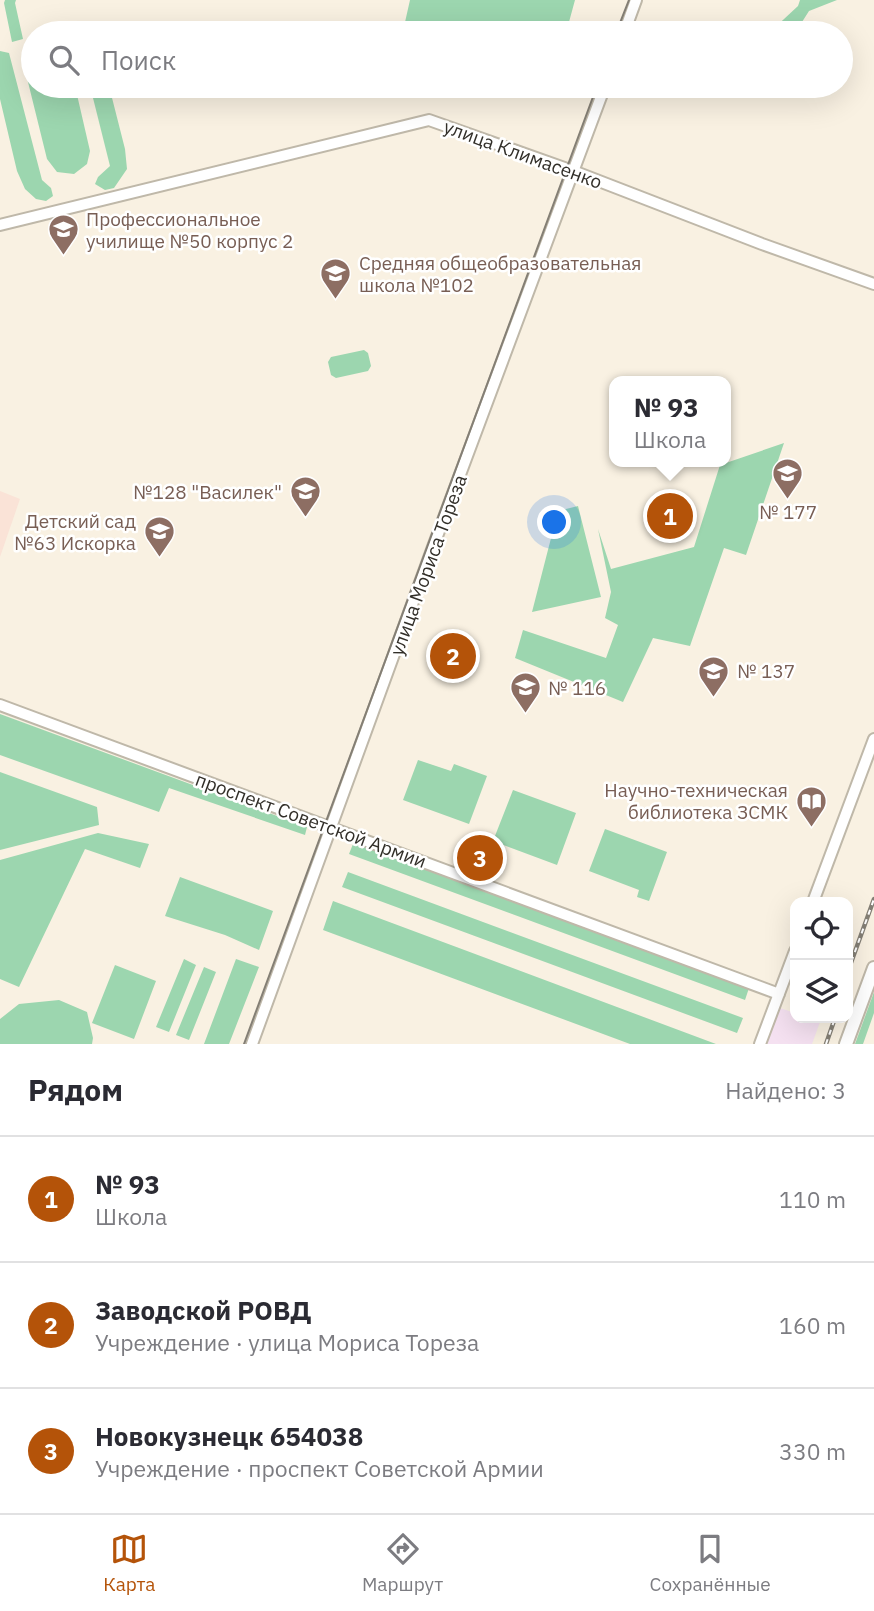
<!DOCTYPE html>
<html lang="ru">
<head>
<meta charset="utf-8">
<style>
  :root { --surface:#fff; --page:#f7f7f7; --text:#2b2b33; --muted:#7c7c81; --line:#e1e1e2; --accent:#b45309 }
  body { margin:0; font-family:"IBM Plex Sans",sans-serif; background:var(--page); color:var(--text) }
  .controls { position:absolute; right:21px; bottom:21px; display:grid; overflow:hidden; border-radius:14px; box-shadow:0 7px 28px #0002 }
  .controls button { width:63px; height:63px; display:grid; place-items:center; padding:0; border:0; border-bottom:2px solid var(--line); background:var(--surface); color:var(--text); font:35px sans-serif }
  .you { position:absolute; left:555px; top:523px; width:24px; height:24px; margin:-18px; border:5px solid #fff; border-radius:50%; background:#1a73e8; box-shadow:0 0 0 10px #1a73e833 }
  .badge { display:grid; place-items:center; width:46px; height:46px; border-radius:50%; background:var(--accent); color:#fff; font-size:23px; font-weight:700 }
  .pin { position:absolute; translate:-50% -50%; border:4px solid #fff; box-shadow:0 2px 7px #0006 }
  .popup { position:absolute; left:609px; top:376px; width:122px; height:91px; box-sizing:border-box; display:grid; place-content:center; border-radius:14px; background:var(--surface); filter:drop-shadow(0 2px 5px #0005); font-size:23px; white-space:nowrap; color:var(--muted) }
  .popup b { font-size:26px; color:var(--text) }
  .popup::after { content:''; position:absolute; left:50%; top:100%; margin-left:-14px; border:14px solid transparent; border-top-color:var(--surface) }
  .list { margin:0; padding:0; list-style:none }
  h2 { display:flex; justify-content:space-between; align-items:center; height:91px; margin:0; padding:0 28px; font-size:30px }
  h2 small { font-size:23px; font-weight:400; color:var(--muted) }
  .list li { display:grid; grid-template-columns:46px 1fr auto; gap:21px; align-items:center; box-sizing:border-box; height:126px; padding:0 28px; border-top:2px solid var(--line) }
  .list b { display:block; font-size:26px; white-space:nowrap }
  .list p { margin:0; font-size:23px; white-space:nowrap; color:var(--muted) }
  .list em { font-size:23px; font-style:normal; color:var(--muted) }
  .icon { flex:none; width:38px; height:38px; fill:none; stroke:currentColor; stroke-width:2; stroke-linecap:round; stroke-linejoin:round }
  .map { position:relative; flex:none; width:874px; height:1044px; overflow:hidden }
  .search { position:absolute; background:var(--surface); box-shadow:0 7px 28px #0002; left:21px; right:21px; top:21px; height:77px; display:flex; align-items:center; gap:18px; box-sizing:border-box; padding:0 24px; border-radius:38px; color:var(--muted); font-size:26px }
  .sheet { height:469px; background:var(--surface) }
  nav { display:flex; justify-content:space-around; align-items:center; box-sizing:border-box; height:98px; border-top:2px solid var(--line); background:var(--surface); font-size:19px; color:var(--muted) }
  nav a { display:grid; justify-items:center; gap:4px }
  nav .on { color:var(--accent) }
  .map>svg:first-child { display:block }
  .commercial { fill:#f5e1f1 }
  .medical { fill:#fae3d7 }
  .green { fill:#9cd6af }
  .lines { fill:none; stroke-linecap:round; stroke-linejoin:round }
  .tertiary-casing { stroke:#bfb8a9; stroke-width:14 }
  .secondary-casing { stroke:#bfb8a9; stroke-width:16 }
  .tertiary { stroke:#fff; stroke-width:10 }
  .secondary { stroke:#fff; stroke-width:12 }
  .tram { stroke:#847f75; stroke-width:2 }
  .rail-casing { stroke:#847f75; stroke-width:4.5 }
  .rail { stroke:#fff; stroke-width:2; stroke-dasharray:5; stroke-linecap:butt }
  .labels { text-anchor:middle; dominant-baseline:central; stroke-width:5; stroke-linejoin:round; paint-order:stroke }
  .street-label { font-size:19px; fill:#322f29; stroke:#fff }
  .education-label { font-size:19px; fill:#785e54; stroke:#fff; text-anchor:start }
</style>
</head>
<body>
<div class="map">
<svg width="874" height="1044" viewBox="0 0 874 1044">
  <rect width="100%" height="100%" fill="#f9f1e2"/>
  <path class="commercial" d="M780 1008 795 1013V1018H808L820 1022 812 1044H767Z"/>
  <path class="medical" d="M0 491 20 499 0 557Z"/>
  <path class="green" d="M5 0H16L15 3 23 39 12 42 4 3Z
    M410 0H575L566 33H435L403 31Z
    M800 0H837L809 11 795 33 770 32 798 6Z
    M0 51 9 53 42 180 51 188 53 196 46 201 36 199 25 189 17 171 0 99Z
    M33 54V86H75L90 151 87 164 74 174 57 172 47 159 26 74 28 58Z
    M90 86H109L125 149 127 169 114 188 105 190 95 184 98 177 110 166Z
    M364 350 368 353 371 366 368 371 336 378 331 375 328 362 331 357Z
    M784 443 746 555 724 548 690 646 653 638 623 702 515 658 523 630 606 658 618 625 605 618 611 592 598 529 611 569 694 547 720 465Z
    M578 506 601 597 532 612 558 511Z
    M0 714 307 827 305 835 169 788 159 812 0 755Z
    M418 760 451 771 454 764 487 776 469 824 403 800Z
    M0 772 97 807 99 825 0 850Z
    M513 790 576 813 557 865 493 841Z
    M605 829 667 852 649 901 637 897 639 890 589 871Z
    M98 833 149 844 140 868 85 849 19 987 0 979V860Z
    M355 839 750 985 745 1000 349 854Z
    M348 872 743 1018 737 1033 342 887Z
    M180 877 273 911 259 950 225 935 165 916Z
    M333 901 716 1044H630L323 930Z
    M184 959 196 965 169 1032 156 1027Z
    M236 959 259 967 229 1044H204Z
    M115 965 156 981 134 1039 92 1023Z
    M204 967 216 972 189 1040 176 1035Z
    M874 992V1013L863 1044H855Z
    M59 1000 87 1012 93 1038 92 1044H0V1019L19 1004Z"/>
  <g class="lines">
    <defs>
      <path id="tertiary" d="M624 33 636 0
        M0 225 429 120 573 171 762 244 874 284
        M0 705 779 994
        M813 902 874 739
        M252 1044 433 547 605 86
        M760 1044 795 951"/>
      <path id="secondary" d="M846 1044 874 968"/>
    </defs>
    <use href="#tertiary" class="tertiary-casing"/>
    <use href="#secondary" class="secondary-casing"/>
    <use href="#tertiary" class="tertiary"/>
    <use href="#secondary" class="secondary"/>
    <path class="tram" d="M616 33 629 0
      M244 1044 597 86"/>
    <defs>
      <path id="rail" d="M848 971 874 899
        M826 1044 835 1018"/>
    </defs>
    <use href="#rail" class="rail-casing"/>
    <use href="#rail" class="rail"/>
  </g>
  <defs>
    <symbol id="university-pin" viewBox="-11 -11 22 30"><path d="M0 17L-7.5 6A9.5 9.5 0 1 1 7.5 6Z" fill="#8d6e63" stroke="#fff"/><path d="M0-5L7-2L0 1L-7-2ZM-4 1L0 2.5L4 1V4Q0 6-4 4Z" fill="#fff"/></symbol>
    <symbol id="school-pin" viewBox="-11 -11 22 30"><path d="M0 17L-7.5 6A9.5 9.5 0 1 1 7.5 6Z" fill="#8d6e63" stroke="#fff"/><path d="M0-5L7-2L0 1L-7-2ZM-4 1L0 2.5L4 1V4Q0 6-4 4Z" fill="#fff"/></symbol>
    <symbol id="library-pin" viewBox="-11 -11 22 30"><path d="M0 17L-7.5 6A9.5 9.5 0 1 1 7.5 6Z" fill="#8d6e63" stroke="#fff"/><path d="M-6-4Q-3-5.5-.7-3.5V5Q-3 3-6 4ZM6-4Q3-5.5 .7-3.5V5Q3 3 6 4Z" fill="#fff"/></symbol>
  </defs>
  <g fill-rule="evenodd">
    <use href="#university-pin" x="46" y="212" width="35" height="47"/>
    <use href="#school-pin" x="318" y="256" width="35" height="47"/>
    <use href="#school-pin" x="770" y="456" width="35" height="47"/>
    <use href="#school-pin" x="288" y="474" width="35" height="47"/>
    <use href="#school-pin" x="142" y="514" width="35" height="47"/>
    <use href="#school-pin" x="696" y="654" width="35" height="47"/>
    <use href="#school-pin" x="508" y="670" width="35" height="47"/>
    <use href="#library-pin" x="794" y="784" width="35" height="47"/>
  </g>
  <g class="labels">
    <g class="street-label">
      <text transform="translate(523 154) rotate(20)">улица Климасенко</text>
      <text transform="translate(428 565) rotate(-70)">улица Мориса Тореза</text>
      <text transform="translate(311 820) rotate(20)">проспект Советской Армии</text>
    </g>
    <g class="education-label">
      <text x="86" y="219">Профессиональное<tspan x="86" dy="22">училище №50 корпус 2</tspan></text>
      <text x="359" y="263">Средняя общеобразовательная<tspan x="359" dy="22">школа №102</tspan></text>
      <text x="282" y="492" text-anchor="end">№128 "Василек"</text>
      <text x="788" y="512" text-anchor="middle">№ 177</text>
      <text x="136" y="521" text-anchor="end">Детский сад<tspan x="136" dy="22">№63 Искорка</tspan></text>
      <text x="737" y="671">№ 137</text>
      <text x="548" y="688">№ 116</text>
      <text x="788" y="790" text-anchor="end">Научно-техническая<tspan x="788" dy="22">библиотека ЗСМК</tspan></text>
    </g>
  </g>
</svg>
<div class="controls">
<button><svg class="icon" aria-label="locate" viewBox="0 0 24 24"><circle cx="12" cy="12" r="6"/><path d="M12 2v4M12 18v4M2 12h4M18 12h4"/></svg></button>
<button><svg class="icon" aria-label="layers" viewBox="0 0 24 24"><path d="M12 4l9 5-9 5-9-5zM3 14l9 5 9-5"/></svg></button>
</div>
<div class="you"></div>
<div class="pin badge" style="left:670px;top:516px">1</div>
<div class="popup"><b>№ 93</b>Школа</div>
<div class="pin badge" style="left:453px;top:656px">2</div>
<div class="pin badge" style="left:480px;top:858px">3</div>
<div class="search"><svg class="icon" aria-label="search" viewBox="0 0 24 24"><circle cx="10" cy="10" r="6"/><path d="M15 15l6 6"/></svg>Поиск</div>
</div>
<section class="sheet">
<h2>Рядом<small>Найдено: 3</small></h2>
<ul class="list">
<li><span class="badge">1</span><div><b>№ 93</b><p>Школа</p></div><em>110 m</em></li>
<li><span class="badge">2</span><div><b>Заводской РОВД</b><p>Учреждение · улица Мориса Тореза</p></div><em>160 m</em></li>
<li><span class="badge">3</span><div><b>Новокузнецк 654038</b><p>Учреждение · проспект Советской Армии</p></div><em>330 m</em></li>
</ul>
</section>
<nav>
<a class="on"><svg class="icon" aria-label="map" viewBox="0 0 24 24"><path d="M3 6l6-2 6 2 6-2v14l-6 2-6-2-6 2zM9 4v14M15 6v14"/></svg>Карта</a>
<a><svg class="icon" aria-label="directions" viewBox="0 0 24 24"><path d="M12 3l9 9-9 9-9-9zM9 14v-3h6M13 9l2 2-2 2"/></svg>Маршрут</a>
<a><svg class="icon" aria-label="saved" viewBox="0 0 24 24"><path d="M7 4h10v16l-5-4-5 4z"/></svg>Сохранённые</a>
</nav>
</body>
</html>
